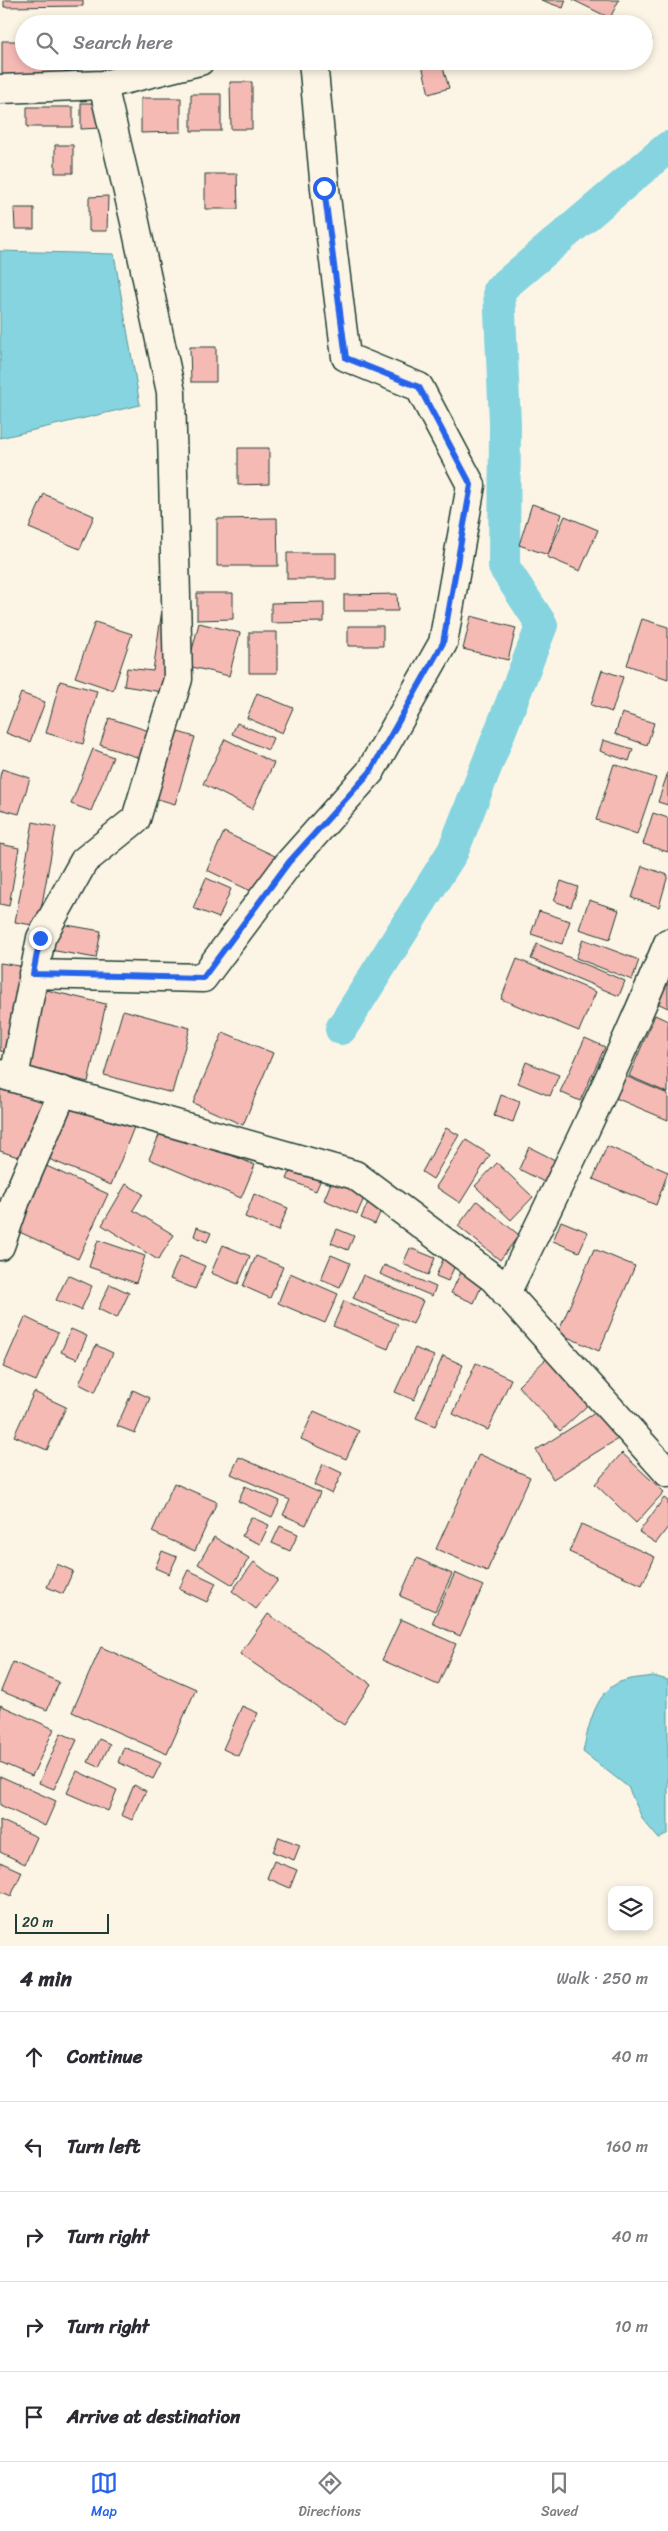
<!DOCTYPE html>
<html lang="en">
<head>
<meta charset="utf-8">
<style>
  :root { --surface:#fff; --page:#f7f7f7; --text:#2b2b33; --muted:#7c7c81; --line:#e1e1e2; --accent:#2563eb }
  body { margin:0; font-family:Sriracha,sans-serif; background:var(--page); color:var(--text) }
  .controls { position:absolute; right:15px; bottom:15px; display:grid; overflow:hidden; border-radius:10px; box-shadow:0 2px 8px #0003 }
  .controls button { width:45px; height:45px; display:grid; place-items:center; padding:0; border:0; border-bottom:1px solid var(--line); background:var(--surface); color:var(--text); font:25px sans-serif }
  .scale { position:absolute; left:15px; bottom:12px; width:94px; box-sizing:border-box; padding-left:5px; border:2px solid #1f3d34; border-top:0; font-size:14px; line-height:18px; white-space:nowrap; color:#1f3d34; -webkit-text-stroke:4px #fcf5e5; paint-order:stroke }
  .stop { position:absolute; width:15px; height:15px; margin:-11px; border:4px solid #2563eb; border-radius:50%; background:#fff }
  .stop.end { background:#2563eb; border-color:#fff; box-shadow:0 1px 5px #0008 }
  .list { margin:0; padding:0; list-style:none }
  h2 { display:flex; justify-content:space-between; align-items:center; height:65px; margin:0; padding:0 20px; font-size:21px }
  h2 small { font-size:16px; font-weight:400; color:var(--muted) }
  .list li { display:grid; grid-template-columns:32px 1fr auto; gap:15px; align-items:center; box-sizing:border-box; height:90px; padding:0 20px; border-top:1px solid var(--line) }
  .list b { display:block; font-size:19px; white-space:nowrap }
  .list em { font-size:16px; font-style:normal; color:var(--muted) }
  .icon { flex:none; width:28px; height:28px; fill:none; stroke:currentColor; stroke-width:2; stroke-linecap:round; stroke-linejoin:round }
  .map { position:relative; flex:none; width:668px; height:1946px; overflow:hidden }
  .search { position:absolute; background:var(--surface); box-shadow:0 2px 8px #0003; left:15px; right:15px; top:15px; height:55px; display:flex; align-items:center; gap:12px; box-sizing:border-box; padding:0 18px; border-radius:28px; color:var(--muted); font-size:19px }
  .sheet { height:515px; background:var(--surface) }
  nav { display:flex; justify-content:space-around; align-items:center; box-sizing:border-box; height:70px; border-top:1px solid var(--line); background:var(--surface); font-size:14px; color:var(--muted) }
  nav a { display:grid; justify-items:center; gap:2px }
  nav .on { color:var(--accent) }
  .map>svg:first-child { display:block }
  .water { fill:#85d4e0; stroke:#5c989b }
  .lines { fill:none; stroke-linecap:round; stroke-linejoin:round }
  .canal { stroke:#85d4e0; stroke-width:32 }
  .building { fill:#f6bab5; stroke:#1f3d34 }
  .street-casing { stroke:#1f3d34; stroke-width:31 }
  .street { stroke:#fcf5e5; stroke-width:28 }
  .route { stroke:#2563eb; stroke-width:6 }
</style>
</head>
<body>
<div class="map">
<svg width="668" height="1946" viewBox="0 0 668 1946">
  <rect width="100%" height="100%" fill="#fcf5e5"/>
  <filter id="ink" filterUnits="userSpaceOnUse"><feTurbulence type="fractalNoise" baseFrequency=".02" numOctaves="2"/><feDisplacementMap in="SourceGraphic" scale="10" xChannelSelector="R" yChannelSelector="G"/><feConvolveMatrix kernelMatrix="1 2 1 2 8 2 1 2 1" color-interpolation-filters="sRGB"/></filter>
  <g filter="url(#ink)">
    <path class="water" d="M0 251 114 254 140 405 0 438Z
      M653 1676 668 1680V1833L659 1839 643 1820 628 1787 583 1752C588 1729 594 1696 616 1684 626 1678 642 1678 653 1676Z"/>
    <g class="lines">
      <path class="canal" d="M341 1029 453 851 542 625 504 567 505 423 499 290 668 147"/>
    </g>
    <path class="building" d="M4 0H83V6L4 7Z
      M541 0H566L563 8Z
      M573 0H619L610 18Z
      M644 36 652 39 644 59Z
      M2 41H24V61H78V75L2 76Z
      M421 61H441L449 88 429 94Z
      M465 61H483L479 69Z
      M230 82H252V129H231Z
      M191 94H221V131H191Z
      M141 98H181V132L141 133Z
      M81 103H101V128L81 129Z
      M27 107H73V127H27Z
      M55 145H73V173H55Z
      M205 174H237L238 209H205Z
      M108 196 107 231H89V197Z
      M14 208H34V229H15Z
      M190 347H216V382H191Z
      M238 448H269V484L238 485Z
      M44 494 94 516 80 549 29 528Z
      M532 504 562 514 548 555 519 545Z
      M565 516 598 530 580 571 547 557Z
      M277 518 278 566H217V519Z
      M287 553H336V579H287Z
      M197 593H233V619L197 620Z
      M397 594 398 611H344V595Z
      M324 602V622L271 623V603Z
      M163 603 175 605 162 692 124 686 127 668 153 671Z
      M471 616 516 628 508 660 463 649Z
      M642 619 668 627V679L627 665Z
      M95 622 132 634 113 690 75 677Z
      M199 623 240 633 229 676 188 666Z
      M348 626H383V646H348Z
      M249 632H277V673H249Z
      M602 670 623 677 612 712 591 705Z
      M60 681 97 691 83 744 46 733Z
      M21 693 45 702 30 742 6 733Z
      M257 693 293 708 282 733 247 718Z
      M622 713 654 723 647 745 615 734Z
      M109 718 149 731 140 758 100 745Z
      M237 723 273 738 268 750 232 734Z
      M168 729 195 737 175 804 148 796Z
      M225 739 274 763 252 809 203 784Z
      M603 740 633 749 629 761 600 751Z
      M93 749 113 757 91 811 71 804Z
      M614 764 656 778 637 834 596 820Z
      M2 769 30 778 19 814 0 809V776Z
      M668 772V805L658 802Z
      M653 813 668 818V852L643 844Z
      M33 822 56 827 38 926 15 922Z
      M224 832 275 856 257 894 207 870Z
      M0 844 19 848 9 906 0 904Z
      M642 866 668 875 659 907 632 898Z
      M206 878 231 889 219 918 193 908Z
      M561 881 578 887 571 907 554 901Z
      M589 900 619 910 610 939 579 929Z
      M539 911 570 921 562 944 531 934Z
      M55 923 101 931 96 958 50 950Z
      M583 939 639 960 632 980 576 958Z
      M537 944 625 981 619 996 531 959Z
      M517 959 596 992 579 1031 501 999Z
      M0 963 20 966 8 1052 0 1051Z
      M663 983 668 985V1008L655 1002Z
      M38 988 106 1004 88 1082 20 1066Z
      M123 1010 190 1028 172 1093 104 1075Z
      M655 1015 668 1021V1093L629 1076Z
      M223 1032 273 1053 243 1125 193 1103Z
      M585 1038 605 1047 580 1101 560 1092Z
      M526 1062 559 1075 550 1096 518 1083Z
      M623 1075 668 1094V1120L613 1097Z
      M0 1079 50 1097 27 1160 0 1151Z
      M69 1095 136 1122 111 1185 44 1157Z
      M501 1095 520 1102 513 1122 494 1116Z
      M163 1126 255 1165 241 1198 149 1159Z
      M446 1128 459 1135 433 1179 422 1172Z
      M466 1140 490 1155 460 1203 436 1187Z
      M607 1146 668 1172 656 1205 593 1179Z
      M529 1147 555 1160 544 1182 519 1169Z
      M497 1163 533 1197 511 1220 475 1186Z
      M42 1164 108 1194 78 1259 13 1229Z
      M292 1167 321 1179 316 1191 287 1179Z
      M334 1175 368 1189 357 1214 324 1200Z
      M126 1184 143 1194 133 1210 174 1235 158 1260 102 1225Z
      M254 1194 288 1208 278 1231 245 1217Z
      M369 1200 383 1206 375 1224 361 1218Z
      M477 1201 519 1235 500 1260 458 1226Z
      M561 1221 588 1232 579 1252 553 1241Z
      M197 1227 211 1233 207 1242 194 1236Z
      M337 1229 354 1236 348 1250 331 1243Z
      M98 1240 145 1256 136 1283 89 1267Z
      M223 1245 250 1256 238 1284 211 1273Z
      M410 1248 435 1258 428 1275 403 1264Z
      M594 1249 635 1266 599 1351 558 1333Z
      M331 1255 350 1263 340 1287 321 1279Z
      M445 1255 457 1261 448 1281 436 1276Z
      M180 1256 205 1266 195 1289 170 1279Z
      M256 1256 283 1267 270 1298 243 1286Z
      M384 1265 436 1287 432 1296 380 1274Z
      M462 1270 484 1280 474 1303 451 1293Z
      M290 1273 338 1294 325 1323 278 1303Z
      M68 1275 92 1286 81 1310 56 1300Z
      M363 1275 423 1301 413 1324 353 1298Z
      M110 1284 129 1293 117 1318 98 1309Z
      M344 1301 398 1324 388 1349 333 1326Z
      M25 1317 58 1333 36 1381 3 1367Z
      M71 1329 87 1336 77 1359 61 1352Z
      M96 1345 113 1353 95 1392 79 1384Z
      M415 1348 434 1356 414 1400 395 1392Z
      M443 1356 463 1365 435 1426 416 1418Z
      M548 1357 591 1402 560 1431 518 1386Z
      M476 1363 511 1379 488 1430 453 1414Z
      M133 1390 150 1398 135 1433 117 1426Z
      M34 1392 66 1407 47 1450 14 1436Z
      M603 1408 621 1437 553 1479 536 1450Z
      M314 1411 359 1431 346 1459 301 1439Z
      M622 1453 664 1492 636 1523 595 1484Z
      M479 1454 530 1477 487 1571 436 1549Z
      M239 1457 320 1493 306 1525 283 1515 290 1500 231 1474Z
      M323 1464 342 1473 332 1494 314 1485Z
      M174 1483 217 1502 195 1551 152 1532Z
      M245 1486 280 1501 272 1517 238 1501Z
      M664 1498 668 1501V1527L656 1543 639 1532Z
      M251 1517 269 1525 260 1544 242 1536Z
      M581 1524 655 1557 642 1585 569 1552Z
      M280 1526 298 1534 290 1551 272 1543Z
      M214 1537 249 1558 233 1585 198 1564Z
      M162 1551 177 1557 169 1574 155 1568Z
      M417 1558 452 1574 435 1611 400 1596Z
      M254 1562 278 1580 256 1609 232 1591Z
      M57 1564 73 1571 63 1594 47 1587Z
      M188 1570 216 1583 207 1602 179 1589Z
      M455 1573 483 1586 460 1636 432 1623Z
      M268 1614 371 1684 344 1725 240 1654Z
      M401 1619 456 1644 438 1685 382 1660Z
      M101 1647 196 1689 167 1754 72 1712Z
      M13 1662 59 1682 47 1710 1 1691Z
      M0 1705 54 1729 32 1776 0 1762Z
      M242 1706 258 1713 238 1756 223 1749Z
      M61 1733 77 1740 54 1789 39 1783Z
      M99 1739 110 1744 99 1767 88 1762Z
      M124 1747 161 1763 153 1779 118 1762Z
      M77 1771 117 1790 108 1811 67 1793Z
      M0 1776 56 1801 45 1826 0 1805Z
      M134 1785 146 1791 132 1820 121 1815Z
      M0 1820 37 1837 25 1864 0 1852Z
      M279 1837 300 1845 294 1860 273 1852Z
      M274 1861 297 1870 290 1888 267 1878Z
      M0 1862 22 1872 11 1896 0 1891Z"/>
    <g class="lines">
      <defs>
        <path id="street" d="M0 89 103 85
          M33 974 203 978 289 863 370 772 443 643 471 485 419 387 346 357 325 189 313 61
          M0 1074 355 1175 493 1278 668 1473
          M14 1077 41 938 84 861 136 819 178 679 171 392 135 222 103 85 200 61
          M0 1246 16 1200 63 1091
          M506 1293C563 1178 619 1062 668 943"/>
      </defs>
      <use href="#street" class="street-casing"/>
      <use href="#street" class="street"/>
    </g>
  </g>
  <g class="lines" filter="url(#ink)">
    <path class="route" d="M40 938 33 974 203 978 289 862 370 772 443 643 471 485 419 387 346 358 324 188"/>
  </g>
</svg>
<div class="controls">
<button><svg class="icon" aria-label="layers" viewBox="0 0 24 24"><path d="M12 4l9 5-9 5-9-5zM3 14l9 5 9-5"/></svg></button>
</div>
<div class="scale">20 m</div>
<div class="stop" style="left:324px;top:188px"></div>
<div class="stop end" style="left:40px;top:938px"></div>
<div class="search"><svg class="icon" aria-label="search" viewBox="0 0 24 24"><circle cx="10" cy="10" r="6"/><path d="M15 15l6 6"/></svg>Search here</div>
</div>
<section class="sheet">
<h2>4 min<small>Walk · 250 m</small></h2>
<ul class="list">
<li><svg class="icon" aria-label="ahead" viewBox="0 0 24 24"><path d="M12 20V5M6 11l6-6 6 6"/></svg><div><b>Continue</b></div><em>40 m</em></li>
<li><svg class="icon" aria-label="left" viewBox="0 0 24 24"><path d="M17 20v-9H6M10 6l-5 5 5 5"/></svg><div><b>Turn left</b></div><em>160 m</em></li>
<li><svg class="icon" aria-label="right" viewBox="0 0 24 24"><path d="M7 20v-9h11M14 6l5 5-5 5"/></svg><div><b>Turn right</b></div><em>40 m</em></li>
<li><svg class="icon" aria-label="right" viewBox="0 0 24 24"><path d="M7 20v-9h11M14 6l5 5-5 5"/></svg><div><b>Turn right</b></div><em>10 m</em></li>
<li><svg class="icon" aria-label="arrive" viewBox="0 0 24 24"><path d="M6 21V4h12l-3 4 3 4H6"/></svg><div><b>Arrive at destination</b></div></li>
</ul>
</section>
<nav>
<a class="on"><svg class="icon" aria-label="map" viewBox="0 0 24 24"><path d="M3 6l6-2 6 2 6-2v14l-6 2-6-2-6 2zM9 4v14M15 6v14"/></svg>Map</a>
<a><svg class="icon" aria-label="directions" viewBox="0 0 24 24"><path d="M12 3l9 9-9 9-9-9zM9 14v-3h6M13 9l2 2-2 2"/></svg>Directions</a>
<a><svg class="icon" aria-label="saved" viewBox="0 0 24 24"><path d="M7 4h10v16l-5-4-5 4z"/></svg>Saved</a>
</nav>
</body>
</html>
